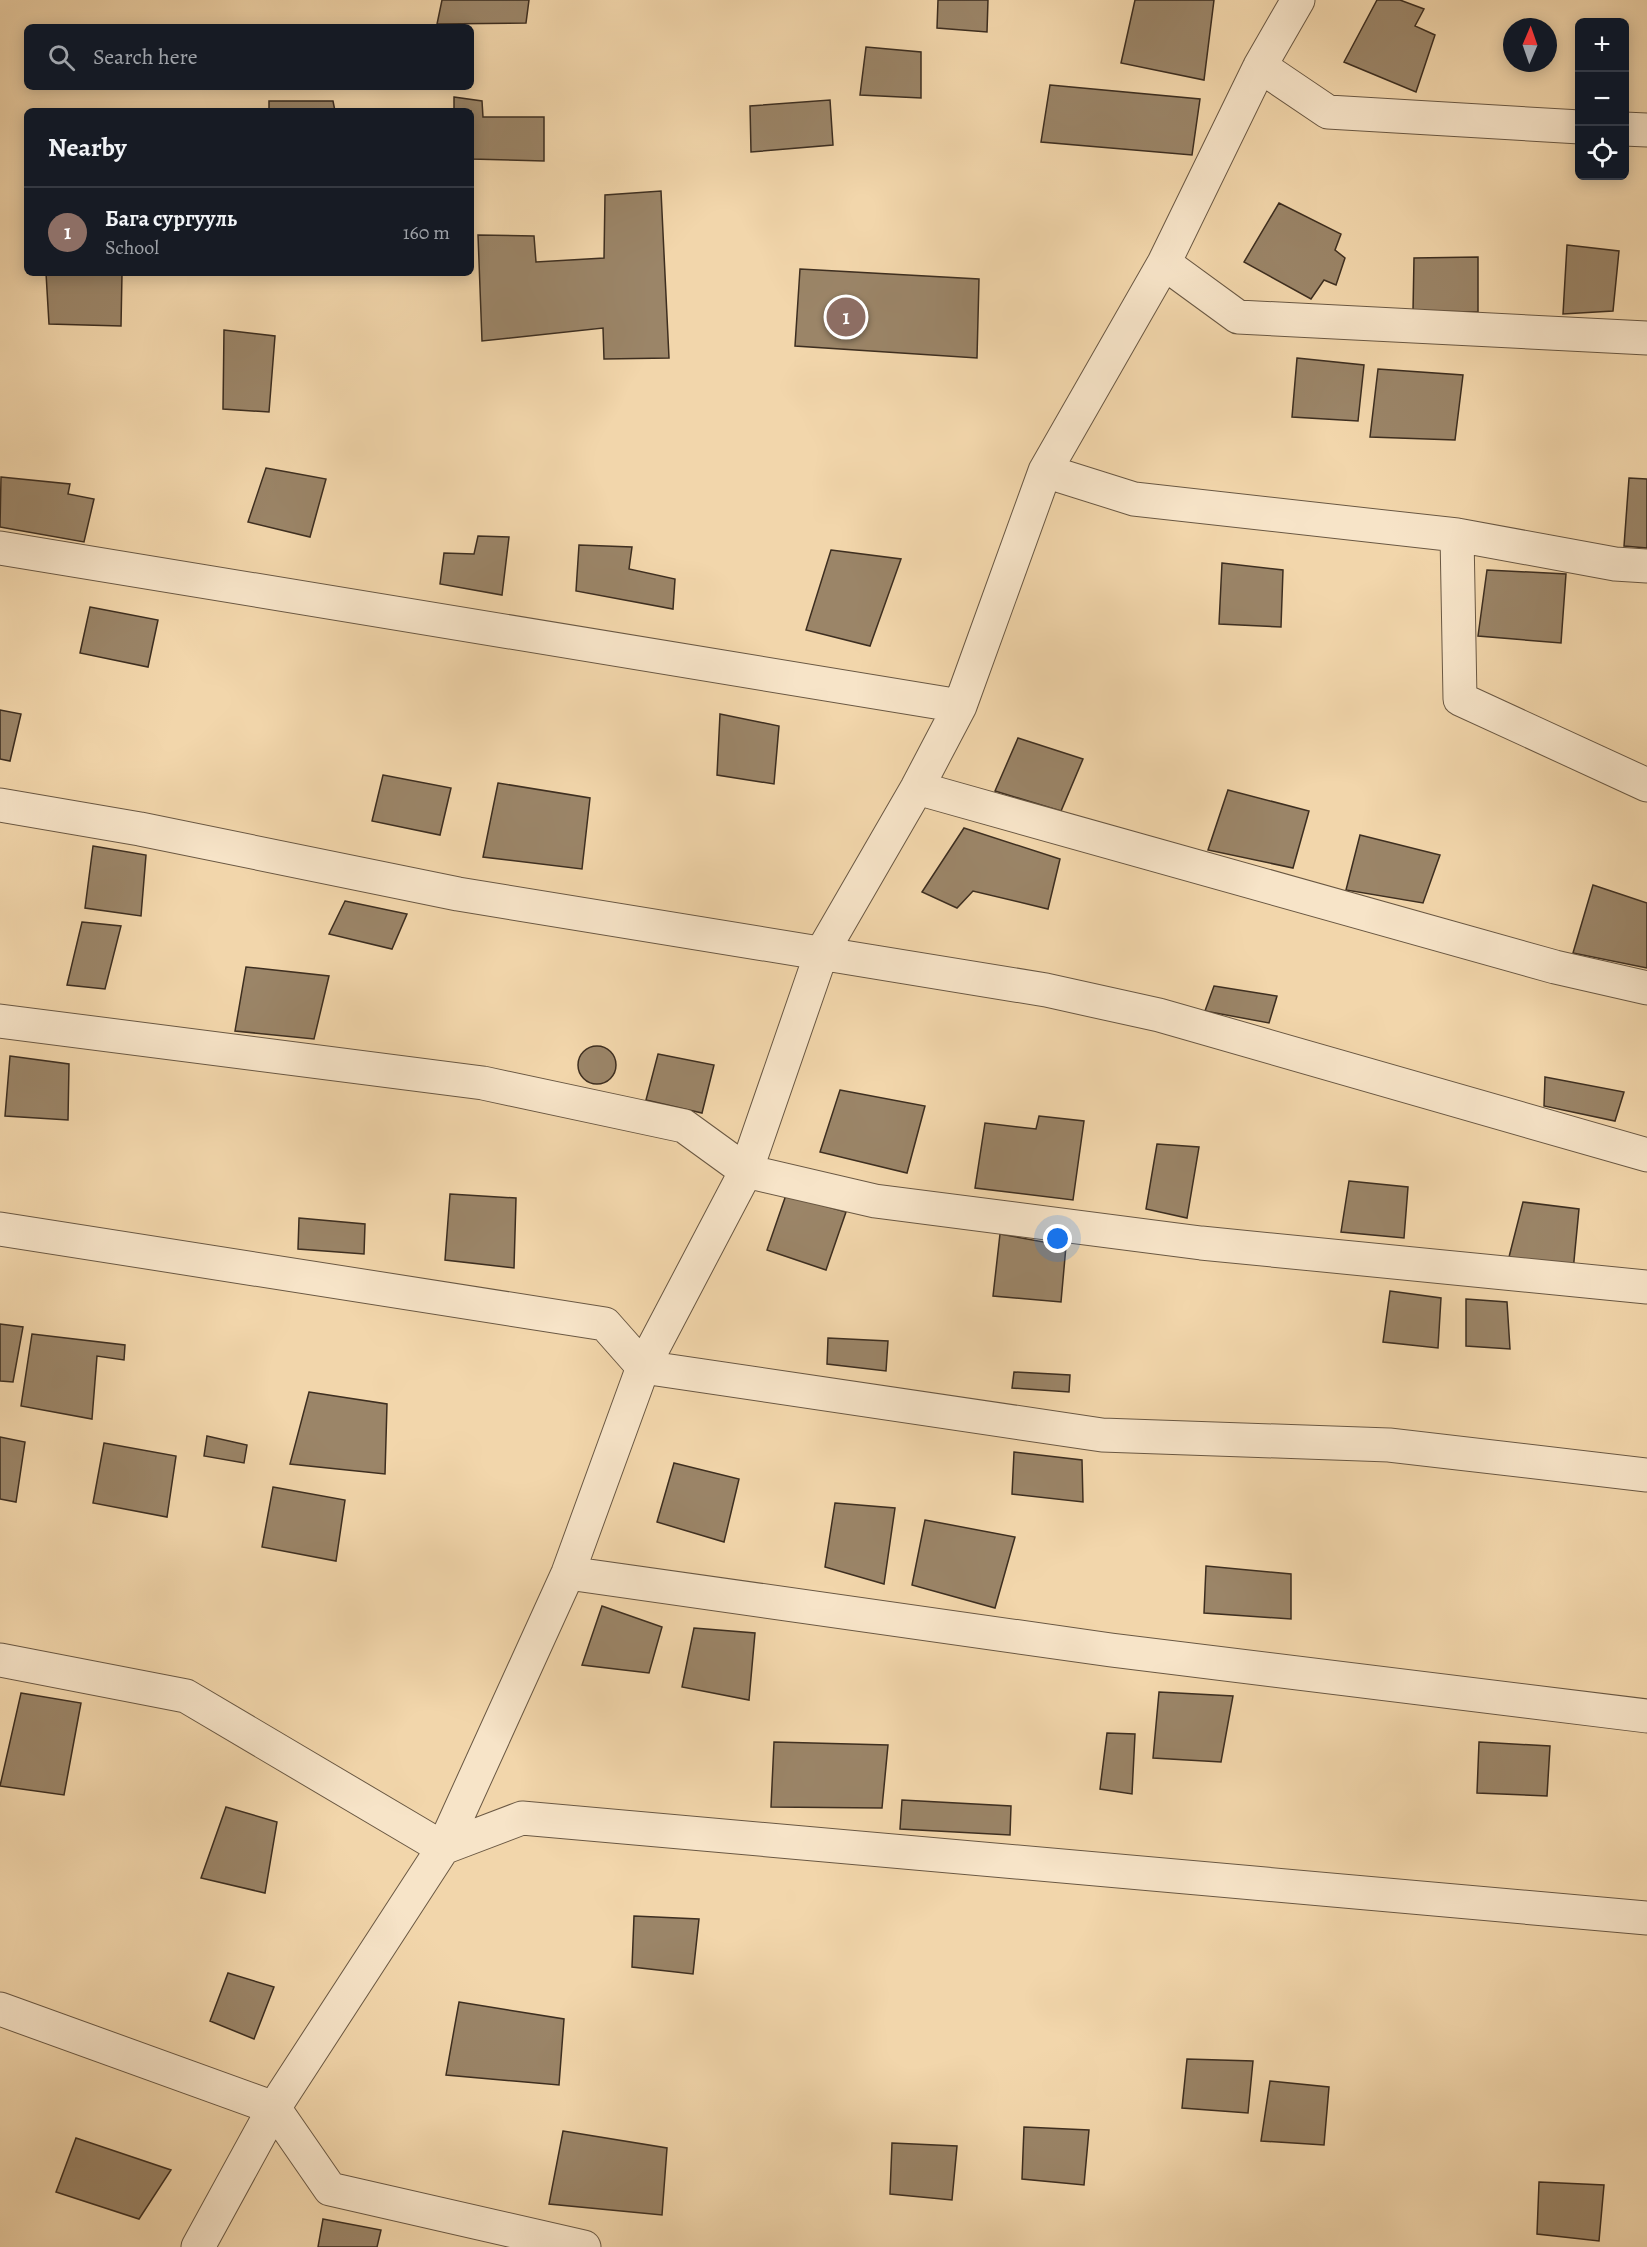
<!DOCTYPE html>
<html lang="en">
<head>
<meta charset="utf-8">
<style>
  :root { --surface:#171b24; --page:#20242c; --text:#f1f3f6; --muted:#9ea1a6; --line:#363941; --accent:#c59692 }
  body { margin:0; font-family:Alegreya,serif; background:var(--page); color:var(--text) }
  .controls { position:absolute; right:18px; top:18px; display:grid; overflow:hidden; border-radius:9px; box-shadow:0 3px 15px #0003 }
  .controls button { width:54px; height:54px; display:grid; place-items:center; padding:0; border:0; border-bottom:2px solid var(--line); background:var(--surface); color:var(--text); font:30px sans-serif }
  .compass { position:absolute; left:1503px; top:18px; width:54px; height:54px; border-radius:50%; background:var(--surface); box-shadow:0 3px 15px #0003; rotate:2deg }
  .you { position:absolute; left:1058px; top:1239px; width:21px; height:21px; margin:-15px; border:4px solid #fff; border-radius:50%; background:#1a73e8; box-shadow:0 0 0 9px #1a73e833 }
  .badge { display:grid; place-items:center; width:39px; height:39px; border-radius:50%; background:var(--accent); color:#fff; font-size:20px; font-weight:700 }
  .pin { position:absolute; translate:-50% -50%; border:3px solid #fff; box-shadow:0 2px 6px #0006 }
  .list { margin:0; padding:0; list-style:none }
  h2 { display:flex; justify-content:space-between; align-items:center; height:78px; margin:0; padding:0 24px; font-size:26px }
  h2 small { font-size:20px; font-weight:400; color:var(--muted) }
  .list li { display:grid; grid-template-columns:39px 1fr auto; gap:18px; align-items:center; box-sizing:border-box; height:90px; padding:0 24px; border-top:2px solid var(--line) }
  .list b { display:block; font-size:22px; white-space:nowrap }
  .list p { margin:0; font-size:20px; white-space:nowrap; color:var(--muted) }
  .list em { font-size:20px; font-style:normal; color:var(--muted) }
  .icon { flex:none; width:33px; height:33px; fill:none; stroke:currentColor; stroke-width:2; stroke-linecap:round; stroke-linejoin:round }
  .map { position:relative; flex:none; width:1647px; height:2247px; overflow:hidden }
  .search { position:absolute; background:var(--surface); box-shadow:0 3px 15px #0003; left:24px; top:24px; width:450px; height:66px; display:flex; align-items:center; gap:15px; box-sizing:border-box; padding:0 21px; border-radius:9px; color:var(--muted); font-size:22px }
  .panel { position:absolute; background:var(--surface); box-shadow:0 3px 15px #0003; left:24px; top:108px; width:450px; height:168px; border-radius:9px }
  .map>svg:first-child { display:block }
  .building { fill:#9b8568; stroke:#3d2e20; stroke-width:1.5 }
  .lines { fill:none; stroke-linecap:round; stroke-linejoin:round }
  .minor-casing { stroke:#6a5843; stroke-width:35 }
  .minor { stroke:#f7e4c8; stroke-width:33 }
</style>
</head>
<body>
<div class="map">
<svg width="1647" height="2247" viewBox="0 0 1647 2247">
  <rect width="100%" height="100%" fill="#f2d6ab"/>
  <filter id="stains"><feTurbulence type="fractalNoise" baseFrequency=".00333" numOctaves="4"/><feColorMatrix values="0 0 0 0 .2 0 0 0 0 .09 0 0 0 0 .02 0 0 0 .5 -.17"/></filter>
  <radialGradient id="worn" r=".72"><stop offset=".6" stop-color="#630" stop-opacity="0"/><stop offset="1" stop-color="#630" stop-opacity=".3"/></radialGradient>
  <path class="building" d="M442 0H529L526 23 437 24Z
    M938 0H988L987 32 937 28Z
    M1135 0H1214L1204 80 1121 63Z
    M1377 0H1400L1424 9 1415 26 1435 35 1416 92 1344 62Z
    M866 47 921 52V98L860 95Z
    M1050 85 1200 99 1192 155 1041 142Z
    M454 97 482 101 483 117H544V161L471 159V111H454Z
    M830 100 833 145 751 152 750 106Z
    M269 101H333L335 111H269Z
    M661 191 669 358 604 359 603 328 482 341 478 235 534 236 536 262 604 258 605 195Z
    M1279 203 1341 234 1335 250 1345 258 1336 285 1324 280 1311 299 1244 262Z
    M1567 245 1619 251 1613 311 1563 314Z
    M1478 257V312L1413 311 1414 258Z
    M800 269 979 279 977 358 795 346Z
    M46 273 122 274 121 326 49 324Z
    M224 330 275 336 269 412 223 409Z
    M1297 358 1364 365 1358 421 1292 417Z
    M1378 369 1463 375 1455 440 1370 437Z
    M266 468 326 479 310 537 248 522Z
    M1 477 70 484 68 494 94 499 84 542 0 527Z
    M1629 478 1647 479V548L1624 546Z
    M478 536 509 537 502 595 440 584 444 553 474 554Z
    M579 545 632 547 629 569 675 579 673 609 576 591Z
    M831 550 901 559 870 646 806 630Z
    M1222 563 1283 570 1281 627 1219 624Z
    M1487 570 1566 574 1561 643 1478 636Z
    M90 607 158 620 148 667 80 653Z
    M0 710 21 714 10 761 0 759Z
    M720 714 779 726 774 784 717 775Z
    M1018 738 1083 759 1061 811 995 791Z
    M383 775 451 788 440 835 372 821Z
    M498 783 590 798 582 869 483 857Z
    M1228 790 1309 811 1293 868 1208 850Z
    M964 828 1060 859 1048 909 973 891 957 908 922 892Z
    M1360 835 1440 855 1423 903 1346 890Z
    M93 846 146 855 141 916 85 908Z
    M1593 885 1647 903V968L1573 953Z
    M345 901 407 914 392 949 329 934Z
    M82 922 121 926 105 989 67 985Z
    M246 967 329 976 314 1039 235 1031Z
    M1214 986 1277 996 1269 1023 1205 1011Z
    M578 1065a19 19 0 1 1 38 0a19 19 0 1 1-38 0Z
    M658 1054 714 1065 702 1113 646 1100Z
    M10 1056 69 1064 68 1120 5 1116Z
    M1545 1077 1624 1092 1615 1121 1544 1106Z
    M840 1090 925 1106 907 1173 820 1152Z
    M1039 1116 1084 1121 1073 1200 975 1188 985 1123 1036 1129Z
    M1157 1144 1199 1147 1187 1218 1146 1209Z
    M1349 1181 1408 1187 1404 1238 1341 1232Z
    M450 1194 516 1198 514 1268 445 1260Z
    M786 1195 846 1212 826 1270 767 1250Z
    M1523 1202 1579 1209 1573 1271 1509 1257Z
    M299 1218 365 1224 364 1254 298 1249Z
    M1000 1234 1066 1246 1061 1302 993 1296Z
    M1390 1291 1441 1298 1438 1348 1383 1342Z
    M1466 1299 1507 1302 1510 1349 1466 1346Z
    M0 1324 23 1327 13 1382 0 1381Z
    M32 1334 125 1345 124 1360 97 1356 92 1419 21 1406Z
    M828 1338 888 1341 886 1371 827 1364Z
    M1014 1372 1070 1375 1069 1392 1012 1388Z
    M309 1392 387 1404 385 1474 290 1464Z
    M207 1436 247 1445 244 1463 204 1456Z
    M0 1437 25 1442 16 1502 0 1499Z
    M104 1443 176 1456 167 1517 93 1503Z
    M1014 1452 1082 1460 1083 1502 1012 1494Z
    M674 1463 739 1479 724 1542 657 1522Z
    M273 1487 345 1500 336 1561 262 1547Z
    M835 1503 895 1508 884 1584 825 1567Z
    M925 1520 1015 1537 995 1608 912 1585Z
    M1206 1566 1291 1574V1619L1204 1613Z
    M602 1606 662 1627 649 1673 582 1665Z
    M694 1628 755 1633 749 1700 682 1687Z
    M1159 1692 1233 1696 1221 1762 1153 1758Z
    M21 1693 81 1703 64 1795 0 1786Z
    M1107 1733 1135 1734 1132 1794 1100 1789Z
    M774 1742 888 1745 882 1808 771 1807Z
    M1479 1742 1550 1746 1547 1796 1477 1793Z
    M902 1800 1011 1806 1010 1835 900 1829Z
    M226 1807 277 1822 265 1893 201 1878Z
    M634 1916 699 1919 693 1974 632 1967Z
    M228 1973 274 1987 254 2039 210 2021Z
    M459 2002 564 2019 559 2085 446 2075Z
    M1187 2059 1253 2061 1248 2113 1182 2108Z
    M1270 2081 1329 2087 1324 2145 1261 2141Z
    M1024 2127 1089 2130 1084 2185 1022 2179Z
    M563 2131 667 2148 662 2215 549 2204Z
    M76 2138 171 2170 139 2219 56 2192Z
    M892 2143 957 2146 952 2200 890 2194Z
    M1539 2182 1604 2185 1599 2241 1537 2234Z
    M323 2219 381 2230 377 2247H318Z"/>
  <g class="lines">
    <defs>
      <path id="minor" d="M1260 66 1328 112 1580 127
        M1624 129 1647 130
        M1164 263 1238 317 1647 338
        M1045 471 1134 499 1457 535 1615 564 1647 566
        M1457 535 1460 699 1647 785
        M0 548 960 706
        M917 788 1555 967 1647 988
        M0 805 140 829 458 894 1046 990 1159 1015 1647 1155
        M0 1021 483 1083 684 1126 746 1171 875 1201 1201 1243 1647 1287
        M0 1229 605 1324 643 1367 1102 1435 1389 1445 1647 1475
        M568 1573 1111 1650 1647 1716
        M0 1660 186 1696 443 1848 522 1818 1647 1918
        M0 2009 274 2108 330 2189 584 2247
        M198 2247 274 2108 443 1848 568 1573 643 1367 746 1171 821 954 917 788 960 706 1045 471 1164 263 1260 66 1298 0"/>
    </defs>
    <use href="#minor" class="minor-casing"/>
    <use href="#minor" class="minor"/>
  </g>
  <rect width="100%" height="100%" filter="url(#stains)"/>
  <rect width="100%" height="100%" fill="url(#worn)"/>
</svg>
<div class="controls">
<button>+</button>
<button>−</button>
<button><svg class="icon" aria-label="locate" viewBox="0 0 24 24"><circle cx="12" cy="12" r="6"/><path d="M12 2v4M12 18v4M2 12h4M18 12h4"/></svg></button>
</div>
<svg class="compass" viewBox="-18 -18 36 36"><path d="M0-13l5 13h-10z" fill="#e53935"/><path d="M0 13l5-13h-10z" fill="#9ea1a6"/></svg>
<div class="you"></div>
<div class="pin badge" style="left:846px;top:317px;background:#8d6e63">1</div>
<div class="search"><svg class="icon" aria-label="search" viewBox="0 0 24 24"><circle cx="10" cy="10" r="6"/><path d="M15 15l6 6"/></svg>Search here</div>
<section class="panel">
<h2>Nearby<small></small></h2>
<ul class="list">
<li><span class="badge" style="background:#8d6e63">1</span><div><b>Бага сургууль</b><p>School</p></div><em>160 m</em></li>
</ul>
</section>
</div>
</body>
</html>
